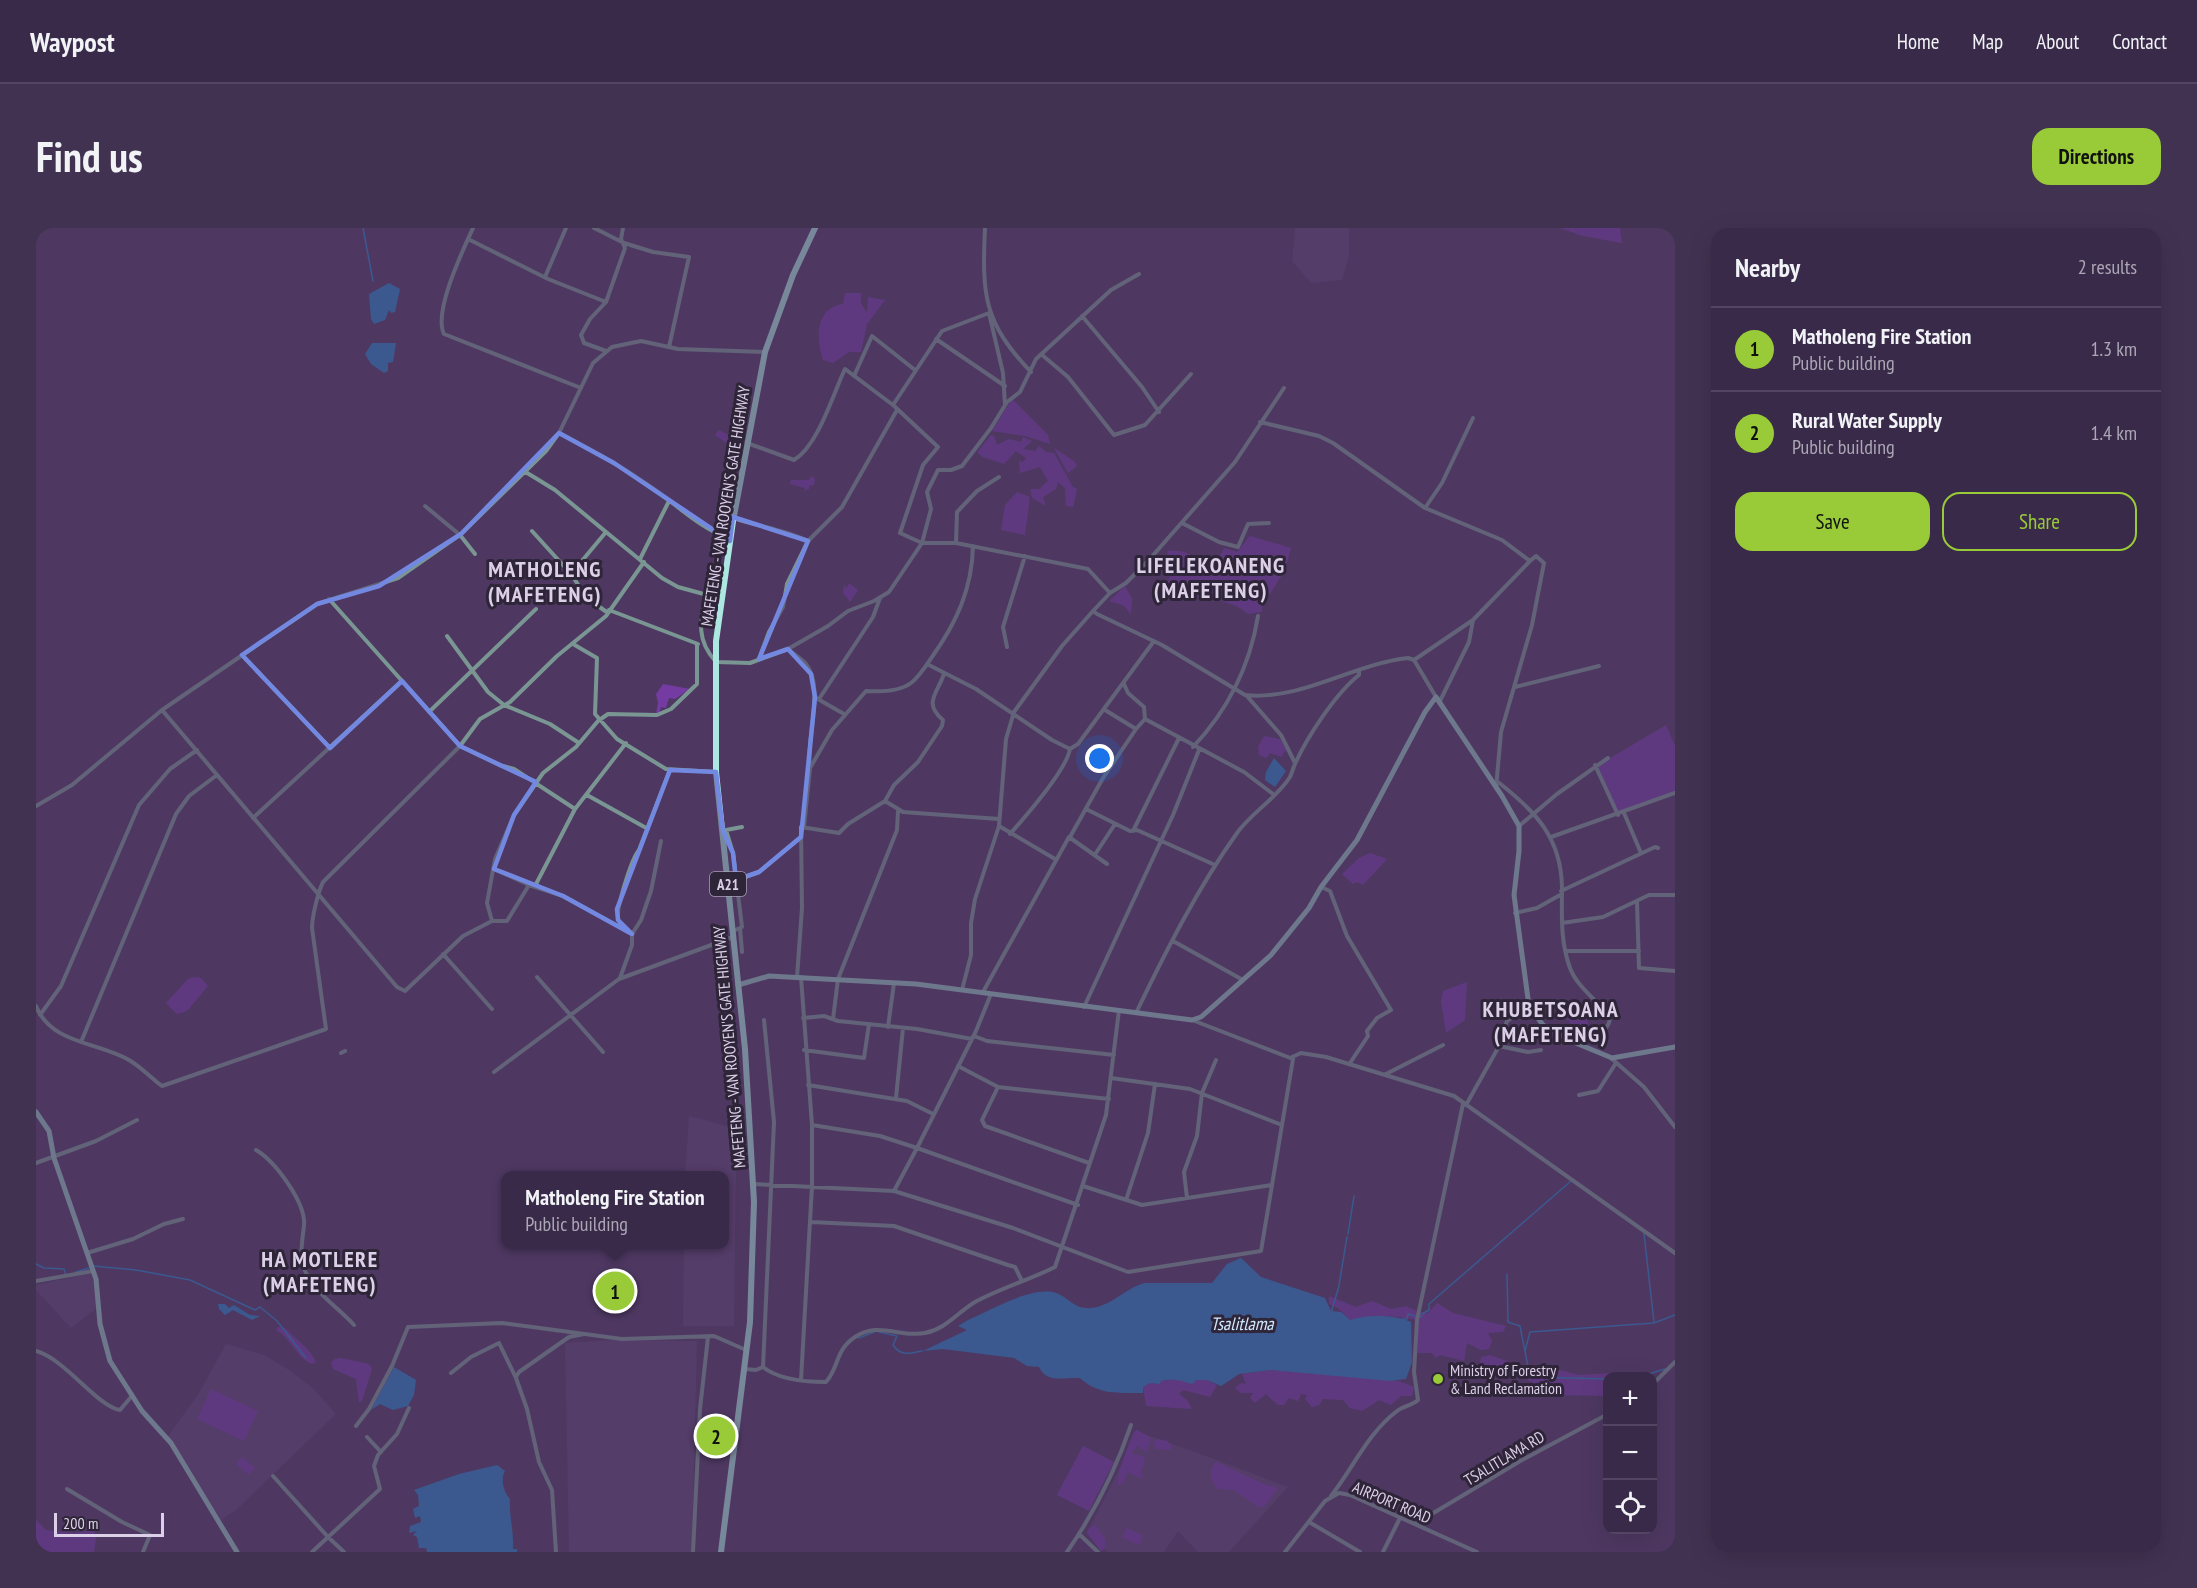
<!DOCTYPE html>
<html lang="en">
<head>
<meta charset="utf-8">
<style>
  :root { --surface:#3a2a4a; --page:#413251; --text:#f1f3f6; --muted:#aba7b5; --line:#544662; --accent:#98cb37 }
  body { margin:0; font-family:"PT Sans Narrow",sans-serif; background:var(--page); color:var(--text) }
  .controls { position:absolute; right:18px; bottom:18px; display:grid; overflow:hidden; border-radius:12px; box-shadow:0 6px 24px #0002 }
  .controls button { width:54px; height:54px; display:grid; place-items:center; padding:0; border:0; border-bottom:2px solid var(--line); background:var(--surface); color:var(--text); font:30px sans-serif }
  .scale { position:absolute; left:18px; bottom:15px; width:110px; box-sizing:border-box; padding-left:6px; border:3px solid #dcd0e9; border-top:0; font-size:16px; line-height:21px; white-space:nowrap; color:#dcd0e9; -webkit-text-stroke:4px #2f2538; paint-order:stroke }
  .you { position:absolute; left:1064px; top:531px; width:21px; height:21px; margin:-15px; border:4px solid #fff; border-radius:50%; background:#1a73e8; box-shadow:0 0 0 9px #1a73e833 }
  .badge { display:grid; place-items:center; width:39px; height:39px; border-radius:50%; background:var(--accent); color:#111; font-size:20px; font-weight:700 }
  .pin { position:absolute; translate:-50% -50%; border:3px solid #fff; box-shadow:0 2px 6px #0006 }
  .popup { position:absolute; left:465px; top:943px; width:228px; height:78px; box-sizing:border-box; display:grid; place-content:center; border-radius:12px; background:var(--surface); filter:drop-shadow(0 2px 4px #0005); font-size:20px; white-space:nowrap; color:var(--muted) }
  .popup b { font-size:22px; color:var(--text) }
  .popup::after { content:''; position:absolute; left:50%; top:100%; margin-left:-12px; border:12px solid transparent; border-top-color:var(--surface) }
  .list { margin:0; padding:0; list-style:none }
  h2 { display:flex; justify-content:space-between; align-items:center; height:78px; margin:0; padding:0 24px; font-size:26px }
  h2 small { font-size:20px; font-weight:400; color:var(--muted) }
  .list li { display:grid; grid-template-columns:39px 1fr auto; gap:18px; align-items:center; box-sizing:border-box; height:84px; padding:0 24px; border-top:2px solid var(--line) }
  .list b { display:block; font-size:22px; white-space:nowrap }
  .list p { margin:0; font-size:20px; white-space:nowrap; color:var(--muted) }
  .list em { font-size:20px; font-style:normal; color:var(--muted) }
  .actions { display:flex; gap:12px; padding:18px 24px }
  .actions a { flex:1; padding:14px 0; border:2px solid var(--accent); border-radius:18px; text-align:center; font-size:21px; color:var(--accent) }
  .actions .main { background:var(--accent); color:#111 }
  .icon { flex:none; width:33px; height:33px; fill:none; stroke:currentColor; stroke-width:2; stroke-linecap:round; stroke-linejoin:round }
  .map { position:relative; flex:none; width:1639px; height:1324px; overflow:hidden; border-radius:18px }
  header { display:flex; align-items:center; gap:36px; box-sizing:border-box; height:84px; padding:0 30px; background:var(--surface); border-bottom:2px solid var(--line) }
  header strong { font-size:28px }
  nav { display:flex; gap:33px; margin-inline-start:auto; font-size:21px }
  .intro { display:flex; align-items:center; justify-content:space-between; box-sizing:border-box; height:144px; padding:0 36px }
  h1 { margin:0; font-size:42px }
  .button { padding:15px 27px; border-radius:18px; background:var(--accent); color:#111; font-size:21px; font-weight:700 }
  main { display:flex; gap:36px; padding:0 36px }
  aside { flex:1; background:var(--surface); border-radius:18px; box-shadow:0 6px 24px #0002 }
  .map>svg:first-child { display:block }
  .built { fill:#5b4372 }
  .green { fill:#743ba2 }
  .water { fill:#247fc5 }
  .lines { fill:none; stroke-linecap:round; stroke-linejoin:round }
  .stream { stroke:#247fc5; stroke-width:1.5 }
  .street { stroke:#7a9693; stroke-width:4 }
  .secondary { stroke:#96c5bf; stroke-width:5 }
  .primary { stroke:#ace8e1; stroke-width:6 }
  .marked { fill:none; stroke:#7388e0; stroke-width:4.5; stroke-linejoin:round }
  .poi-dot { fill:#98cb37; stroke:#2f2538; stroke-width:2 }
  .labels { text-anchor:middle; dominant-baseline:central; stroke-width:6; stroke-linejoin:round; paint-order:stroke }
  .shield { fill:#2f2538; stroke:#a89db4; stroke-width:1.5 }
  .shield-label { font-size:15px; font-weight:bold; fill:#dcd0e9 }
  .street-label { font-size:16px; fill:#dcd0e9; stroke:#2f2538 }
  .poi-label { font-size:16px; fill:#dcd0e9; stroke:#2f2538; text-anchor:start }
  .water-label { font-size:18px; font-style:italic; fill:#d0e8fe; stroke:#2f2538 }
  .district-label { font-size:22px; font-weight:bold; letter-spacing:1.5px; fill:#dcd0e9; stroke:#2f2538 }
</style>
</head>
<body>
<header>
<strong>Waypost</strong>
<nav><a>Home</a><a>Map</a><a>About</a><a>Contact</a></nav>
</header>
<div class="intro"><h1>Find us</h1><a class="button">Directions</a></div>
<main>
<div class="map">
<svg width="1639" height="1324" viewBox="0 0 1639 1324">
  <rect width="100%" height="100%" fill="#4e3862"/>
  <path class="built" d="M1259 0H1313V28L1306 52 1275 55 1256 33Z
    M653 888 698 900 700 942 698 1098H647L648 1017 688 1016V948L649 947Z
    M56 1045 60 1057 61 1080 35 1100 0 1062V1057Z
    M576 1112 661 1113 656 1324H533L529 1115Z
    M190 1116 228 1127 253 1142 277 1160 300 1186 200 1282 185 1292 132 1208 163 1165Z
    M1102 1204 1173 1229 1252 1259 1193 1324H1162L1142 1303 1128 1324H1072L1051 1305Z"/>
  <path class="green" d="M1524 0H1584L1586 15 1547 8Z
    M809 65H825V75L831 85 832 69 849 72 831 96 825 124H813L797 135 787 132C780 110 779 80 807 76Z
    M976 171 1012 207 1014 216 989 208 956 203Z
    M683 202 702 212 707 218 699 221 679 207Z
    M955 207 958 208 961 217 973 211 985 214 987 209 996 213 987 221 999 223 1003 218 1010 224 1018 225 1037 259 1041 261 1037 279 1030 278 1029 260 1022 254 1020 261 1007 269 1010 278 996 270 994 261H1003L1012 253 1004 239 984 245 983 233 987 234 990 230 980 223 968 236 947 229 941 224Z
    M1018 220 1038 233 1041 238 1032 245Z
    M775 248 779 251 778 257 773 258V261L768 263 769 260 754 256 755 252H773Z
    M981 264 994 269 989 307 965 302 969 277Z
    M1214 308 1255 320 1249 342 1234 366 1226 368V384L1212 386C1199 374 1183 374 1167 366L1162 369 1157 362 1148 359 1144 361 1131 358 1134 347 1128 340 1132 323C1149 321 1157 328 1170 336L1173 330H1183L1188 320 1201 324Z
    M813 355 822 362 814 374 807 365 808 357 811 360Z
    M1089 358 1096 371 1095 386 1087 377 1073 373Z
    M627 456 654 461 639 471 633 470 630 480 625 479 624 484 620 485 622 475 620 466Z
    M1630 497 1639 518V563L1582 584 1561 538Z
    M1228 508 1244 511 1250 522 1245 529 1234 525 1230 530 1223 527 1222 519Z
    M1334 625 1351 631 1327 657 1321 654 1317 656 1306 646 1323 630Z
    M158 749 165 750 172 758 151 783 141 786 130 775 152 751Z
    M1431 754 1429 792 1410 805 1405 773 1407 763Z
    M1533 778 1540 786H1549L1556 806 1541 812 1533 792 1527 791 1521 783Z
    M1293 1068 1320 1079 1336 1073 1355 1081 1370 1078 1383 1084 1392 1085 1401 1075 1417 1085 1470 1098 1467 1104 1452 1105 1456 1113 1453 1121 1445 1122 1431 1115 1428 1133 1404 1127 1400 1130 1396 1125H1381L1382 1092C1361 1088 1334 1086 1314 1092L1302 1080 1293 1076Z
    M242 1099 249 1100C260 1112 273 1119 280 1134L277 1136C262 1132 255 1110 240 1102Z
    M1454 1127 1498 1143 1520 1141 1543 1147 1577 1145 1578 1148H1572L1570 1168 1522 1167 1485 1149 1448 1141 1444 1134 1445 1129Z
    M305 1130 333 1136 336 1141 326 1173 323 1175 320 1151 297 1141 295 1135 299 1131Z
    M1235 1142 1363 1153 1378 1159 1376 1168H1365L1355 1177 1343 1172 1326 1183 1314 1180 1307 1172 1287 1171 1283 1177 1276 1179 1269 1171 1271 1167 1265 1166 1262 1173 1253 1170 1248 1177H1242L1230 1166 1219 1175 1214 1170 1217 1165H1205L1199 1160 1205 1155 1210 1156 1206 1146Z
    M1131 1152H1171L1181 1157 1174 1169 1147 1162 1143 1166 1151 1172 1156 1181 1110 1178 1107 1159 1114 1155 1124 1156 1125 1153Z
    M175 1161 222 1183 208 1213 161 1191Z
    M1101 1202 1115 1210 1111 1224 1101 1218 1096 1226 1107 1228 1109 1232 1105 1244 1107 1251 1091 1244 1088 1254 1082 1258C1080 1246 1093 1217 1098 1204Z
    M1122 1211 1131 1213 1136 1219 1133 1222 1120 1221 1117 1214Z
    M1047 1218 1078 1234 1053 1283 1021 1267Z
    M206 1229 219 1240 213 1247 200 1236Z
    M1181 1234 1227 1256 1242 1260 1228 1279H1222L1198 1262 1182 1261C1173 1251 1174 1246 1178 1235Z
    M0 1292 10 1302 38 1305 58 1302 60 1310 58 1324H0Z
    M1060 1297 1069 1311V1320L1065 1323 1051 1305 1053 1300Z
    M1090 1300 1107 1307 1104 1317 1086 1310Z"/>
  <path class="water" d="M353 55 364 61 359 84 355 85 353 82 349 92 338 96 335 91 333 66Z
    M336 115H360L357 134 352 135V143L348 145 335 136 329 126Z
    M1238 530 1250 543 1239 559 1229 552 1230 544Z
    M1205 1030 1225 1049 1289 1070 1295 1083 1305 1084 1314 1092C1333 1086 1359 1087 1375 1094L1376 1134 1370 1151 1354 1153 1235 1142 1203 1146 1185 1158 1171 1152H1160L1156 1156C1146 1153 1137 1150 1125 1153L1124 1156 1114 1155 1107 1159V1165C1083 1165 1062 1167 1044 1150 1029 1149 1011 1156 1003 1139L991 1138 978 1130 907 1121 887 1123 931 1102 922 1098 932 1092C954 1083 996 1057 1020 1065 1030 1068 1037 1079 1049 1080 1073 1082 1088 1060 1109 1055H1176L1191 1036Z
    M182 1076H189L193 1080 198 1077 214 1087 224 1088 216 1092 197 1082 189 1087 183 1081Z
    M358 1139 380 1152 378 1167 372 1178 357 1182 344 1176 335 1182Z
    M461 1237 469 1243C464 1251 468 1265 474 1271 473 1289 478 1303 477 1321H481V1324H391L390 1320H383L381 1309 377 1307 381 1303 373 1305 374 1298 385 1294 384 1288 379 1290 377 1281 383 1278 382 1267 378 1262 423 1246Z"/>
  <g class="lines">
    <path class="stream" d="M327 0 337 53
      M1312 1006 1318 968
      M1608 1006 1618 1094
      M0 1036 8 1040 28 1041 30 1047
      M57 1038 100 1042 154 1052 219 1082 224 1079 241 1093 270 1130
      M40 1044 53 1040
      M1471 1046 1472 1094 1484 1098 1494 1149 1572 1151
      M1303 1057 1311 1009
      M1295 1085 1303 1058
      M1386 1086 1393 1082V1076L1535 953
      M1384 1089 1386 1088
      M1366 1091H1371L1372 1086 1379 1088
      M843 1104 861 1108 857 1117C865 1129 874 1125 886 1123
      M823 1110 838 1104
      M1489 1123 1494 1104 1618 1095 1639 1087
      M1606 1148 1629 1141"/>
    <path class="street" d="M437 0C427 22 397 84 408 106L545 160
      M558 0 588 15 617 24 653 29 633 119
      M949 0C946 66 947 94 995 144
      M432 11 512 51 570 74
      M509 49 530 0
      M1046 88 1106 159 1123 184
      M900 111 969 158
      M570 123 548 115 545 107 554 91 570 74 589 20 585 11 587 0
      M1005 126 1032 149 1078 207 1109 197 1155 146
      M818 148 836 108 879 142
      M857 177 906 103 953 85 967 145 969 177
      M1224 194 1283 208 1297 215 1389 280 1466 312 1494 333
      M523 205C554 221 584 237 612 257 639 275 663 300 694 311
      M711 215 758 232C782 218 797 166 809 141L857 177 902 219 887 237 864 305 886 315 895 281 891 264 902 242H915L926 238 955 200 971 174 984 164 1000 131 1075 62 1103 46
      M488 243 519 262 626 350 642 359 686 371
      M389 278 424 307 439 326
      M1389 280 1406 255 1437 190
      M698 290C723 299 749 301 772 313
      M1146 295 1183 314 1202 319 1212 296 1233 295
      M496 303 535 346 551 370 572 385
      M920 315 921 284 941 263 963 249
      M604 331 633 273
      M535 346 570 304
      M1074 365 1090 355 1112 333 1199 234 1248 160
      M670 367C664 394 660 412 680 434L714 435 752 421 792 398 812 383 838 373 853 364 886 315H920L1052 341 1074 365 1057 383 1061 386 1126 417 1209 467C1265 473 1317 436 1372 430L1378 432 1400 469
      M293 371 424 518 463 537 478 541 539 581
      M573 382 662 416
      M411 408 452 464 468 477 514 496 543 515
      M537 416 561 430 559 486 581 511 630 541 680 544
      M971 419 967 399 989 328
      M752 421C757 426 765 430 770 436 789 459 770 510 774 538
      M206 427 294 520
      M723 431 733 404 747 379 751 356 772 313 806 279 861 182
      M1378 432 1437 392 1494 333 1500 328 1508 335 1496 397 1465 504 1460 560
      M891 436 940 461 1016 512 1034 521 1042 516 1118 413
      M1088 456 1092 465 1108 479 1109 491 1208 544 1237 566
      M1479 459 1563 438
      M1210 467 1245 507 1259 535
      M780 470 808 486
      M783 471 837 389 844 370
      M1404 473 1433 414 1437 392
      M126 482 281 376 362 350 425 306 510 223 523 205 557 135 576 119 605 113 642 121 729 124
      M1069 482 1100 501 1109 491
      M393 484 500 381
      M1157 519C1192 482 1214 437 1222 388
      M1559 537 1582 587
      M1462 554C1499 583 1525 609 1526 659 1526 686 1524 713 1534 740 1541 759 1562 773 1574 789 1574 806 1552 809 1539 815
      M551 567 612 601
      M849 573 867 584 963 591
      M0 578 36 557 126 482 361 759 369 763 427 708 456 693H471L493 657
      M1050 581 1094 603 1101 602 1179 637
      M1588 585 1605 625
      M217 590 366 453
      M963 598 1019 631
      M1483 598 1521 566 1572 530
      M768 599 774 540 796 502 830 463C845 464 863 464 875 455 883 449 890 438 896 429 920 395 936 362 937 318
      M690 602 697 625 706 699 697 703
      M690 602 706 599
      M1097 603 1143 510
      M974 606C990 588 1030 543 1034 521
      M1034 609 1067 550 1100 501
      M1515 609 1639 565
      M1060 625 1079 596
      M458 641 493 657 527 668 596 706 605 692 615 663 625 613
      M700 652 723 644 765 609
      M499 658 539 581 590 515
      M1285 659 1294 663 1311 708 1355 782 1341 790 1331 803 1332 808 1314 835
      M1525 663 1619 619 1622 620
      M1601 674 1603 740 1639 743
      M1479 685 1501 680 1524 667
      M456 693 451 675 459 631 478 587 507 545 540 519 562 493 572 486 621 487 635 481 661 456V416
      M1526 695 1567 689 1613 667H1639
      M704 700 706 724
      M1137 713 1207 752
      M1530 723H1603
      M407 726 456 781
      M501 749 567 824
      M761 749 766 680 765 599 803 605 812 596 849 573 858 557 882 534 906 498 907 492C887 475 901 466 908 446
      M765 749 776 897V958L765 1152
      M584 750 596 717V706C592 703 585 698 583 693 578 684 596 630 603 622L634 542
      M926 762 935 727V695L939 671 963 598 970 511 978 484 1026 418 1057 383
      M947 764 1033 609 1071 636
      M0 778C15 816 62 814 93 832 105 839 114 849 126 858L290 801 276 700C276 689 282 664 287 654L424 518 444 491 474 474 521 428 570 388 608 334
      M1048 779 1137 587 1163 522
      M1100 785C1130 723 1161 661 1201 605 1215 585 1241 570 1254 549 1256 545 1257 540 1259 536 1271 509 1300 465 1323 447V443
      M4 787 25 758 103 577 134 541 161 522
      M767 790 788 788 802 793 881 801 936 811
      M797 791 802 751 861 602 862 583
      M852 799 858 755
      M938 808 951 813 1078 827
      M45 814 140 586 153 568 181 547
      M1463 818 1492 824 1505 822
      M768 822 828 830 833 796
      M305 825 309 823
      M1256 829 1265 825 1290 829 1418 868 1639 1025
      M1576 831 1608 859 1639 899
      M922 838 962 859 1073 871
      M458 844 583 751 697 709
      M1350 846 1407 817
      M1075 850 1154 861 1246 897
      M772 857 871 873 897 886
      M962 859 946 892 949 898 1053 935
      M1543 867 1562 863 1580 835
      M860 870 867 800
      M1430 877 1462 820 1471 793 1493 778
      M776 897 844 908 881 920 940 803 955 766
      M220 922C239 933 270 975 268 997 267 1009 263 1027 267 1038 277 1065 300 1077 318 1097
      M0 935 60 913 101 892
      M717 956 858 963 881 920 1042 977
      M1047 958 1106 977 1236 957
      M858 963 977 1000 1092 1044 1225 1023 1257 831 1156 792
      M1151 970 1148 944 1161 908 1166 865 1180 832
      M1090 972 1112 905 1119 856
      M775 994 858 998 972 1037 979 1039 986 1053
      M51 1025 97 1011 128 996 147 991
      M0 1053 57 1043
      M0 1123C28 1130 63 1180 84 1182L95 1169
      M727 1139C743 1152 770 1154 790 1154 803 1140 799 1122 819 1109 842 1093 864 1110 889 1105 910 1101 922 1084 939 1074 965 1060 993 1052 1019 1039L1070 887 1083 782
      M727 1139 738 894 728 792
      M709 1141 720 1142 727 1139
      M415 1145 435 1129 463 1115 480 1150 491 1181 503 1234 516 1262 520 1324
      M480 1149 483 1144 533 1109 548 1106
      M1616 1157 1639 1134
      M320 1198 333 1181 356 1138 372 1099 466 1095 586 1111 678 1108 710 1122
      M331 1209 345 1224
      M237 1248 292 1309 308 1324
      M31 1261 86 1294 114 1307 107 1324
      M1295 1268C1317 1240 1332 1205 1361 1183 1367 1178 1375 1178 1382 1172L1378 1144 1381 1092 1427 876
      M1273 1294 1324 1324
      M1379 1296 1486 1232 1572 1186
      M1043 1306 1062 1324
      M276 1324 344 1261 338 1238 342 1227 361 1206 373 1180
      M657 1324 664 1181 672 1109
      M1031 1324C1058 1285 1080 1241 1095 1197
      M1249 1324 1289 1273 1303 1265 1314 1267 1441 1324
      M1347 1324 1364 1290"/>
    <path class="secondary" d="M702 757 733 748 880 756 1156 792 1165 789 1235 727 1273 680 1285 659 1321 612 1389 484 1400 469 1466 568 1483 598V623L1478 667 1493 778 1507 797 1535 813 1576 830 1639 819
      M0 884 13 903 18 930 60 1051 64 1096 74 1133 106 1183 135 1215 201 1324"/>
    <path class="primary" d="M685 1324 714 1094 718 974 709 821 680 544V413L697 293 729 124 757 47 779 0"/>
  </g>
  <path d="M0 0H1639V1324H0ZM523 205 578 235 694 313 697 289 772 313 723 431 752 421 775 446 779 469 765 609 723 644 700 652 697 625 687 603 680 544 634 542 581 681 582 692 596 706 527 668 458 641 478 587 500 554 424 518 366 453 294 520 206 427 281 376 343 358 425 306Z" fill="#4e3862" fill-opacity=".55" fill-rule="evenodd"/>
  <path class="marked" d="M523 205 578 235 694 313 697 289 772 313 723 431 752 421 775 446 779 469 765 609 723 644 700 652 697 625 687 603 680 544 634 542 581 681 582 692 596 706 527 668 458 641 478 587 500 554 424 518 366 453 294 520 206 427 281 376 343 358 425 306Z"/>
  <circle class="poi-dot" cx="1402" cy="1151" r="6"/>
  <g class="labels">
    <rect class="shield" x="674" y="644" width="36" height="24" rx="4.5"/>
    <g class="shield-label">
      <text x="692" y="656">A21</text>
    </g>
    <g class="street-label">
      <text transform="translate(689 278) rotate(-81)">MAFETENG - VAN ROOYEN'S GATE HIGHWAY</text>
      <text transform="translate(693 819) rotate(-95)">MAFETENG - VAN ROOYEN'S GATE HIGHWAY</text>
      <text transform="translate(1468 1230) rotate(-31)">TSALITLAMA RD</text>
      <text transform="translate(1356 1274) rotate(23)">AIRPORT ROAD</text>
    </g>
    <g class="poi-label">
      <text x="1414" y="1142">Ministry of Forestry<tspan x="1414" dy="18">&amp; Land Reclamation</tspan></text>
    </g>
    <g class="water-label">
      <text x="1206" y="1095">Tsalitlama</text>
    </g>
    <g class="district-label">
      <text x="1175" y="337">LIFELEKOANENG<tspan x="1175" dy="25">(MAFETENG)</tspan></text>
      <text x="509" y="341">MATHOLENG<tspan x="509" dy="25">(MAFETENG)</tspan></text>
      <text x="1515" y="781">KHUBETSOANA<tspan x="1515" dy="25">(MAFETENG)</tspan></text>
      <text x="284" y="1031">HA MOTLERE<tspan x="284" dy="25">(MAFETENG)</tspan></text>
    </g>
  </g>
</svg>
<div class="controls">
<button>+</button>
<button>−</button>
<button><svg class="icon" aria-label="locate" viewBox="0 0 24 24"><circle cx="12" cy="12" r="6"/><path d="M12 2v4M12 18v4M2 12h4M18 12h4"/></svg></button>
</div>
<div class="scale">200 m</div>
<div class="you"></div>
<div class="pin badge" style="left:579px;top:1063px">1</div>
<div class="popup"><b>Matholeng Fire Station</b>Public building</div>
<div class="pin badge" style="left:680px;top:1208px">2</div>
</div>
<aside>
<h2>Nearby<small>2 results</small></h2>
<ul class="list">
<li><span class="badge">1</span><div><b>Matholeng Fire Station</b><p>Public building</p></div><em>1.3 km</em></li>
<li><span class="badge">2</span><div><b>Rural Water Supply</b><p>Public building</p></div><em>1.4 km</em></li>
</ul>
<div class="actions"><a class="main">Save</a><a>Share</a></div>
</aside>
</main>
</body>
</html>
